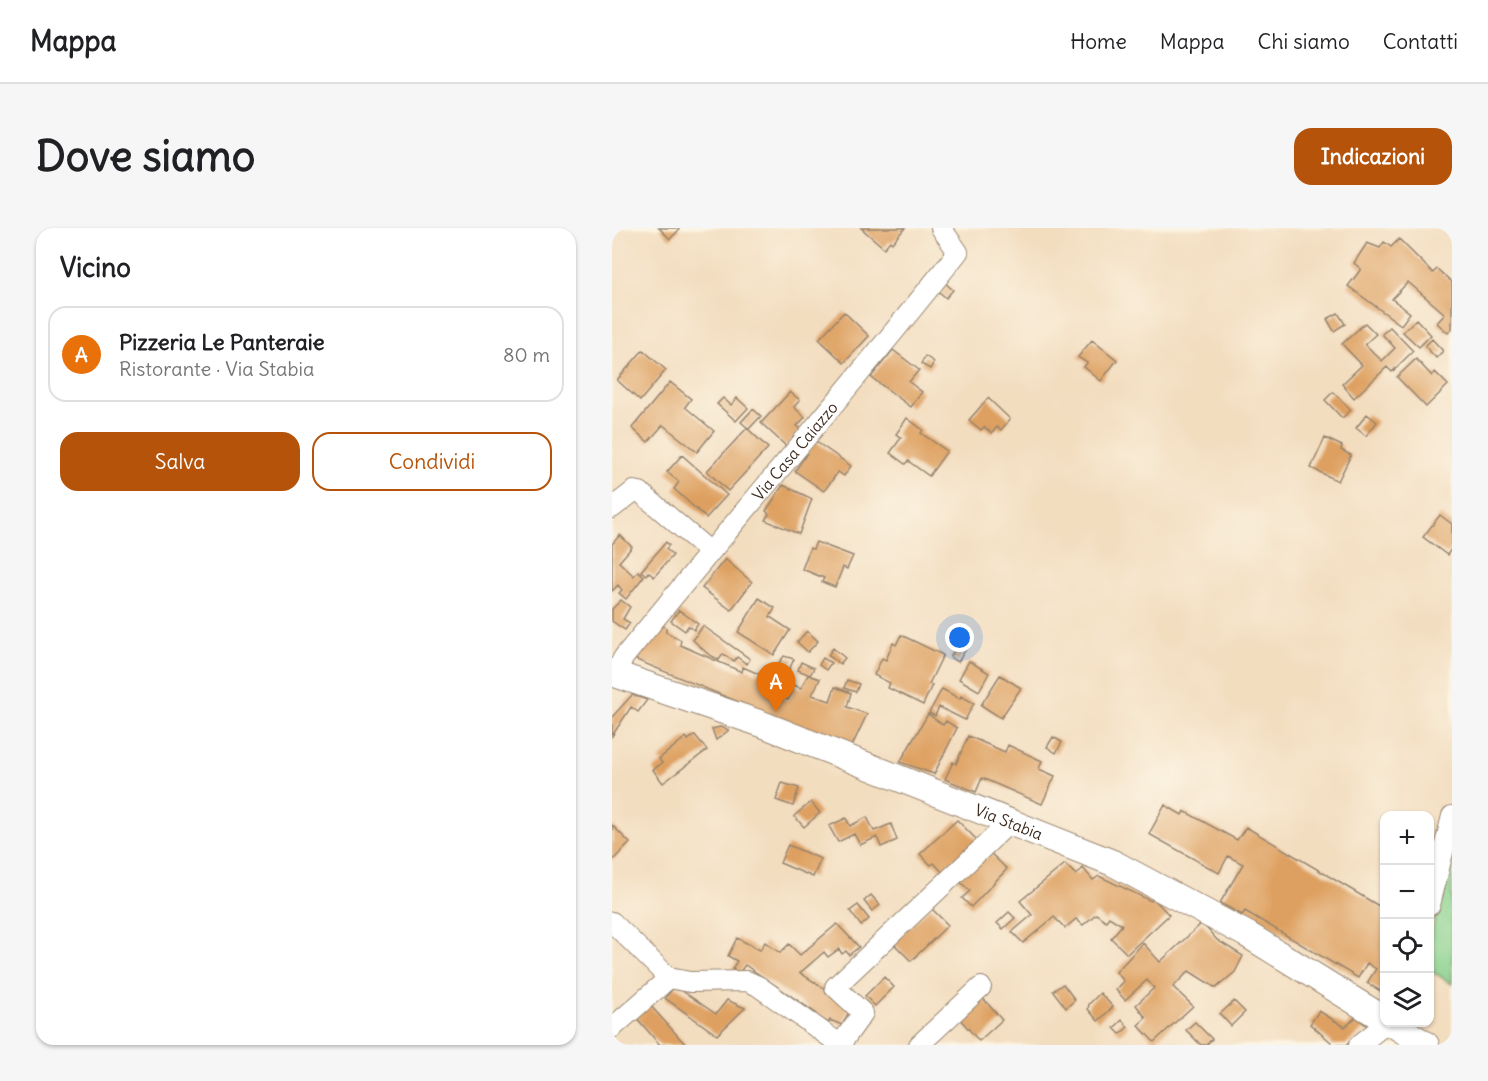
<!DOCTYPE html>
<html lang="it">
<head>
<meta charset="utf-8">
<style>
  :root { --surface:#fff; --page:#f6f6f6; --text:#202124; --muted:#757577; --line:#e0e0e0; --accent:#b45309 }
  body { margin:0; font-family:Delius,sans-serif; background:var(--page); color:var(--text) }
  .controls { position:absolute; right:18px; bottom:18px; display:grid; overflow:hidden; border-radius:12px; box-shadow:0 2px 4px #0004 }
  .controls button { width:54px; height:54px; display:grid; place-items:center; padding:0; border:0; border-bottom:2px solid var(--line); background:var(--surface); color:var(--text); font:30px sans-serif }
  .you { position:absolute; left:348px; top:410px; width:21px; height:21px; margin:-15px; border:4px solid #fff; border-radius:50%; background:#1a73e8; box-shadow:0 0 0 9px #1a73e833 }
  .badge { display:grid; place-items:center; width:39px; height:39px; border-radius:50%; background:var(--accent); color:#fff; font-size:20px; font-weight:700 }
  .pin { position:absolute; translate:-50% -50px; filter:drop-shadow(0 2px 3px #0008) }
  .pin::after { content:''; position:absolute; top:32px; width:21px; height:18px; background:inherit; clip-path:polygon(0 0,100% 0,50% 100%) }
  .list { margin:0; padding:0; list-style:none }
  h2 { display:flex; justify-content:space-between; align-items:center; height:78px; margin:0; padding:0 24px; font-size:26px }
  h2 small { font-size:20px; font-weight:400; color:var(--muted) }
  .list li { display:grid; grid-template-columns:39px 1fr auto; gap:18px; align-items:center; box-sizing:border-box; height:96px; margin:0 12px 12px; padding:0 12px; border:2px solid var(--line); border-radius:18px }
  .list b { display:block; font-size:22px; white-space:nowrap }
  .list p { margin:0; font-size:20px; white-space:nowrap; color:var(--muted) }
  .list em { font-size:20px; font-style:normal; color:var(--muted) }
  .actions { display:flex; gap:12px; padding:18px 24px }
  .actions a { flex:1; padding:14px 0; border:2px solid var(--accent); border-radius:18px; text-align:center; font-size:21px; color:var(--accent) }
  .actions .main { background:var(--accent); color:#fff }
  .icon { flex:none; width:33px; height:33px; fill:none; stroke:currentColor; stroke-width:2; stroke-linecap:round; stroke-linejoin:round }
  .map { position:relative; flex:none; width:840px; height:817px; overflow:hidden; border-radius:18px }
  header { display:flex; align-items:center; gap:36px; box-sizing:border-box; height:84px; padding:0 30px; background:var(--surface); border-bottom:2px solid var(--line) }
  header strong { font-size:28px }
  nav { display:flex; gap:33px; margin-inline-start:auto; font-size:21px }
  .intro { display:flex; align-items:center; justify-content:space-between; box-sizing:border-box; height:144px; padding:0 36px }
  h1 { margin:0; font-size:42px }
  .button { padding:15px 27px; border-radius:18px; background:var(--accent); color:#fff; font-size:21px; font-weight:700 }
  main { display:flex; gap:36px; padding:0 36px }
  aside { flex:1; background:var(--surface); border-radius:18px; box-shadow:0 2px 4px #0004 }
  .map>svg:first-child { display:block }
  .green { fill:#88d28e; stroke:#627e56; stroke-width:1.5 }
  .building { fill:#dea061; fill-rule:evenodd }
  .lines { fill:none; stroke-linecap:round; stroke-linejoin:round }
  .minor-casing { stroke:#97846e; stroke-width:22 }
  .major-casing { stroke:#97846e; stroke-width:28 }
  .minor { stroke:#fff; stroke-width:20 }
  .major { stroke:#fff; stroke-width:26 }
  .labels { text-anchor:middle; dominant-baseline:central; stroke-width:4.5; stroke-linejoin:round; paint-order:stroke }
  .street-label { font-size:16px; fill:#3b2a1e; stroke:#fcf5e5 }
</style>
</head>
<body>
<header>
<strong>Mappa</strong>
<nav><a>Home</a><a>Mappa</a><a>Chi siamo</a><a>Contatti</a></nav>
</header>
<div class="intro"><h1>Dove siamo</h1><a class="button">Indicazioni</a></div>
<main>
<aside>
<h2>Vicino<small></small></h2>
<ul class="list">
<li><span class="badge" style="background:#e8710a">A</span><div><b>Pizzeria Le Panteraie</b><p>Ristorante · Via Stabia</p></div><em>80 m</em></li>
</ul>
<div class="actions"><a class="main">Salva</a><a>Condividi</a></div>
</aside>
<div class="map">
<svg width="840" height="817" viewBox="0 0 840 817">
  <rect width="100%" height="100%" fill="#fcf5e5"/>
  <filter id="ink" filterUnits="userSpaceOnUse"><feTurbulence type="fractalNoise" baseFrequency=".0167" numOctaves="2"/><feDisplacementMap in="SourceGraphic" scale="12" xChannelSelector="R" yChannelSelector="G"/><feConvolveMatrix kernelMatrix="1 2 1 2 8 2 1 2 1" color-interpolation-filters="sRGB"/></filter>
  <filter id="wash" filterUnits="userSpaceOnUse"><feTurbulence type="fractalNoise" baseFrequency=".008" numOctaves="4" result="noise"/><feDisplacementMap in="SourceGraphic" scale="24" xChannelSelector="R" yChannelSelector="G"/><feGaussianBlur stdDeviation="1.35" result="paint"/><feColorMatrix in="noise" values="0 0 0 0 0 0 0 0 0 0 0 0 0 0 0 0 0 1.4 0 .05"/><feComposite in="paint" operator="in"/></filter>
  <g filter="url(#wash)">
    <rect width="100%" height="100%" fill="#f3ddbf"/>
    <path class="green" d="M840 627V756L818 742V710Z"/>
    <g id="blocks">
      <path class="building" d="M47 0H65L67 2 58 11Z
        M249 0H293L280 15 278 13 272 20Z
        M787 11 821 45 825 41 840 54V101L836 105 825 95 833 86 796 54 780 71 798 85 789 97 736 58 749 41 742 35 755 15 768 20 772 14 779 19Z
        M331 53 341 62 334 70 324 61Z
        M232 84 257 108 232 135 207 111Z
        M726 85 733 96 722 103 715 91Z
        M804 91 819 107 807 119 791 104Z
        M753 95 764 106 753 116 770 133 783 120 770 106 778 99 801 123 780 144 775 139 742 170 730 156 750 137 730 116Z
        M820 111 831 123 824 130 813 118Z
        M480 112 505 132 489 153 472 139 475 135 466 129Z
        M31 122 54 142 28 173 5 152Z
        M281 122 307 142 297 154 310 164 299 179 259 149Z
        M313 128 322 134 318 141 309 136Z
        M804 131 820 148 823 144 836 157 814 179 785 149Z
        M58 154 79 171 73 179 102 203 85 224 51 197 36 214 20 200Z
        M178 164 188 172 182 179 193 189 185 198 189 201 174 218 149 195Z
        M721 164 739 182 730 190 713 172Z
        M111 170 119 177 125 170 136 180 124 193 105 176Z
        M376 170 398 191 389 202 385 199 380 205 372 199 369 202 357 192Z
        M141 181 149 188 137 201 129 194Z
        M755 186 765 194 754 208 744 200Z
        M295 190 311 202 309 205 335 223 317 248 296 233 293 236 278 225 289 210 284 206Z
        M135 200 156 220 116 263 95 243Z
        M713 210 730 218 729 222 739 227 726 253 699 240Z
        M203 213 239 238 232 248 226 244 212 263 183 243Z
        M70 227 115 267 94 290 62 261 67 254 55 244Z
        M171 257 200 271 187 306 153 292 157 286 154 283Z
        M828 287 840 296V320L835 327 811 309Z
        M8 307 20 319 7 334 22 348 26 343 32 348 14 371 7 365 10 362 6 357 0 363V316Z
        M54 314 57 317 54 321 61 327 42 349 36 344 34 347 29 343Z
        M204 314 241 328 235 341 231 339 223 359 210 354 212 350 190 341 198 320 201 321Z
        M113 331 140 354 119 382 90 360Z
        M147 370 163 380 158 389 178 402 162 427 126 404Z
        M9 372 18 379 11 391 18 395 13 402 0 393V381Z
        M67 382 86 396 82 402 76 398 73 403 59 393Z
        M46 395 54 400V404L69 412 68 417 130 444 131 439 156 450 172 428 182 431 172 453 189 460 196 447 208 451 200 467 218 473 223 459 239 465 235 479 255 486 239 520 22 431ZM170 458 181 463 176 472 165 467Z
        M91 398 138 431 135 436 125 429 122 433 111 426 107 432 96 426 81 412Z
        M195 403 206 413 196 424 185 414Z
        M289 407 331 427 317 456 320 457 311 477 276 460 278 455 262 447 270 430 274 432 281 415 284 417Z
        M349 413 356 418 346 434 338 429Z
        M221 420 233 430 228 436 216 427Z
        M211 430 219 435 214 442 207 437Z
        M357 433 377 445 367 463 347 451Z
        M189 434 202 440 198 447 186 442Z
        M388 447 409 460 389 490 369 477Z
        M235 452 247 456 244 464 232 460Z
        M330 461 348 471 349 468 362 475 353 492 327 479 323 488 317 485Z
        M20 467 35 472 26 484 19 479 0 508V489Z
        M316 486 331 497 334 493 345 500 322 546 288 534Z
        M108 499 117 502 104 512 100 501Z
        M83 507 95 522 51 555 41 542 50 535 47 531 74 509 76 512Z
        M356 508 393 524 396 517 430 533 427 541 443 548 430 576 370 550 364 564 333 551 341 534 344 536Z
        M441 509 450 514 444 525 435 519Z
        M170 555 187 560 181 578 164 572Z
        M199 574 208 585 192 599 182 588Z
        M553 577 570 587 572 583 625 612 634 599 772 681V759L770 764 755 755 764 741 755 735 746 750 633 683 630 687 608 675 631 636 616 628 607 645 537 606Z
        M255 589 262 603 279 596 285 612 269 619 265 609 248 617 242 606 226 614 217 598 234 590 238 598Z
        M345 592 367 614 333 647 322 635 319 637 308 626Z
        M0 597 18 615 0 633Z
        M176 617 209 631 201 649 168 635Z
        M374 621 395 641 359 679 350 670 358 663 345 651Z
        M453 636 464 647 471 640 481 652 487 648 539 673 542 671 557 687 515 726 499 710 510 697 497 689 494 693 484 686 471 697 464 691 453 700 442 689 411 715 400 704 420 687 408 673Z
        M259 667 268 677 260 683 252 673Z
        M246 677 257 691 249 698 238 683Z
        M318 679 336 697 299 733 281 715Z
        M397 684 403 690 391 701 385 695Z
        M590 695 605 712 631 728 623 744 604 760 577 743 561 759 581 778 542 814 526 797 534 790 524 777 542 760 535 752 513 772 504 762 512 753 504 744 531 715 548 734Z
        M225 696 247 719 237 727 234 723 230 726 227 721 216 729 212 724 188 745 240 778 230 797 218 792 217 795 203 788 204 785 133 737 127 745 120 741 125 733 116 728 125 710 148 722 153 714 168 725 177 716 188 727Z
        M272 749 282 759 263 778 253 768Z
        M451 756 463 772 454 780 441 763Z
        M63 758 104 786 115 772 133 780 105 807 53 770Z
        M488 765 501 779 486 793 476 781 477 776Z
        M368 767 390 792 367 813 347 790Z
        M622 773 633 784 619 798 608 786Z
        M37 776 74 817H48L23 788Z
        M707 783 733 799 744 789 755 798 734 817H718L720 815 698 796Z
        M510 792 516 799 508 806 502 800Z
        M583 794 600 811 594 817H589L574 802Z"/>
    </g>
  </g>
  <g filter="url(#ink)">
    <use href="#blocks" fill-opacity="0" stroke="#97846e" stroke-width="1.5"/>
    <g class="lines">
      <defs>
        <g id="minor">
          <path d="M0 280 22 263 28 264 97 323"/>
          <path id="s1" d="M3 445 12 429C122 293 237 162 346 24L329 0"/>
          <path d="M818 677 840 588"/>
          <path d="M0 694 57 750 0 800"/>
          <path d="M57 750 78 754 135 753 146 758 229 817"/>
          <path d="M228 817 251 785 223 759 399 593"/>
          <path d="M307 817 369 759"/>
          <path d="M747 817 776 794"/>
        </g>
        <g id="major">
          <path id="s2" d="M0 445 150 496 501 635 636 707 772 791"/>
          <path d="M778 794 814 817"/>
        </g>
      </defs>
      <use href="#minor" class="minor-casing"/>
      <use href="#major" class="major-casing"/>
      <use href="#minor" class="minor"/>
      <use href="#major" class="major"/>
    </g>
  </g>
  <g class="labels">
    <g class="street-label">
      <text stroke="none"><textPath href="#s1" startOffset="286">Via Casa Caiazzo</textPath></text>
      <text stroke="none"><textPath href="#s2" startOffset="424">Via Stabia</textPath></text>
    </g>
  </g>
</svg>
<div class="controls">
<button>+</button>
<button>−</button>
<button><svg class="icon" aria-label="locate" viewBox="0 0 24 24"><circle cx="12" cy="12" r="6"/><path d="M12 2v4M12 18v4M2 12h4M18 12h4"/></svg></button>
<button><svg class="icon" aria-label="layers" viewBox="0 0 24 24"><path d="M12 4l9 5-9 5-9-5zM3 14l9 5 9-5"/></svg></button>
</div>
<div class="you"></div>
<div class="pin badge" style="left:164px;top:484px;background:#e8710a">A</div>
</div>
</main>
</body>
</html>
